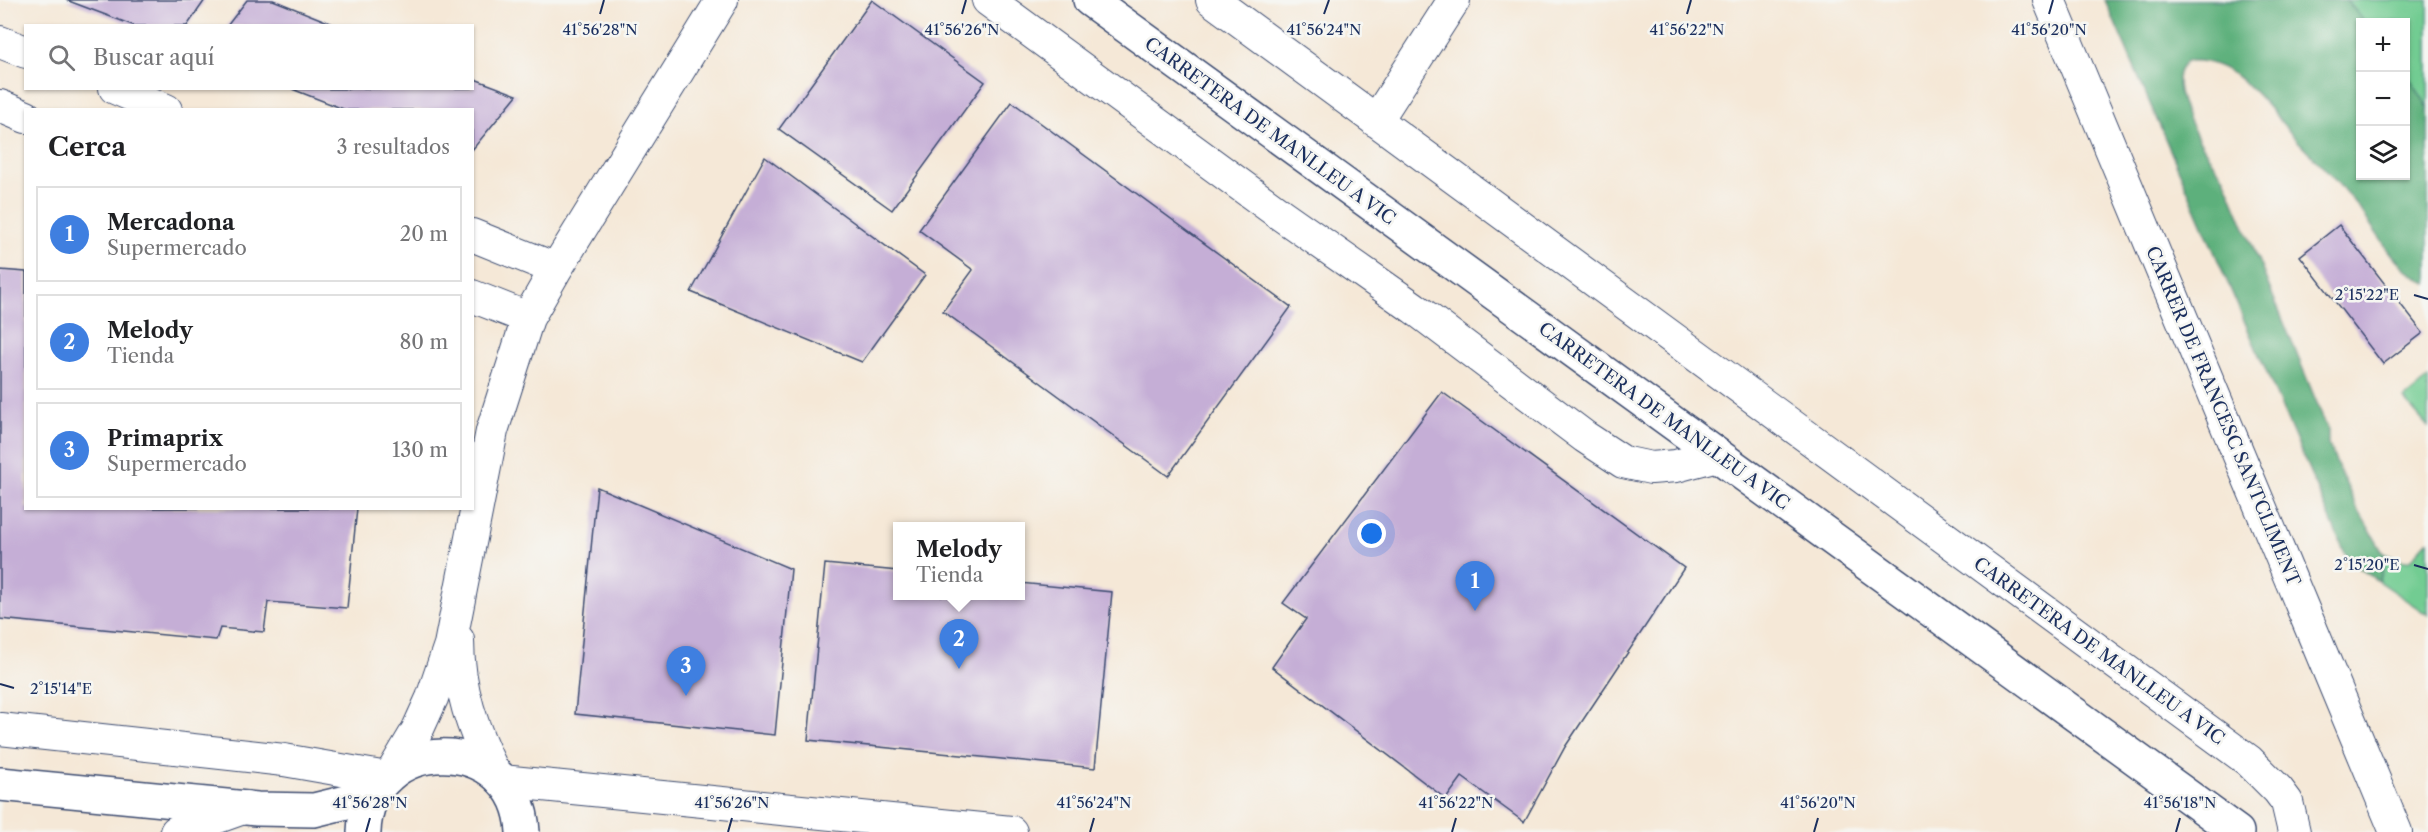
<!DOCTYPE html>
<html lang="es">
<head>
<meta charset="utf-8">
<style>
  :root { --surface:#fff; --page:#f6f6f6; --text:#202124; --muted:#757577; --line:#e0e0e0; --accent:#db2777 }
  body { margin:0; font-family:"Libre Caslon Text",serif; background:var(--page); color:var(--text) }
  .controls { position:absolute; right:18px; top:18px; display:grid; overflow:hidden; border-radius:0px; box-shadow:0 2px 4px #0004 }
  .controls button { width:54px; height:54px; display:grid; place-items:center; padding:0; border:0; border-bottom:2px solid var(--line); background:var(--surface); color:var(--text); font:30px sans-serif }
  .you { position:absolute; left:1372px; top:534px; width:21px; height:21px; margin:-15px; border:4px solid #fff; border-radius:50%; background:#1a73e8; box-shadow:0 0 0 9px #1a73e833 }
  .badge { display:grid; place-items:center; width:39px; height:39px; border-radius:50%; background:var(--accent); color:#fff; font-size:20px; font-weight:700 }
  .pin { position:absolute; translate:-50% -50px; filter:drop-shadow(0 2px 3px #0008) }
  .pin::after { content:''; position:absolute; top:32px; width:21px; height:18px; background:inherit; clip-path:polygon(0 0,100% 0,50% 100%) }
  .popup { position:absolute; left:893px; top:522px; width:132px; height:78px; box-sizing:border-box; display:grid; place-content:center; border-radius:0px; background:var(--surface); filter:drop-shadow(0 2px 4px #0005); font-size:20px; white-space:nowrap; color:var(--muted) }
  .popup b { font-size:22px; color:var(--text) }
  .popup::after { content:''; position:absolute; left:50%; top:100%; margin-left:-12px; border:12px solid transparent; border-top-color:var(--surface) }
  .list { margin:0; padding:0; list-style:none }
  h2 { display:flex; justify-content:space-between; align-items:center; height:78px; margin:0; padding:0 24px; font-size:26px }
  h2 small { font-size:20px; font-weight:400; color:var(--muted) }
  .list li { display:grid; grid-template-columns:39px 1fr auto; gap:18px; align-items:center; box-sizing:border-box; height:96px; margin:0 12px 12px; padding:0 12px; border:2px solid var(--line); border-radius:0px }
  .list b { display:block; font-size:22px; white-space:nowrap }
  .list p { margin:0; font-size:20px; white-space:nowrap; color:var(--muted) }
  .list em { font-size:20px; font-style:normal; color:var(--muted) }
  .icon { flex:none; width:33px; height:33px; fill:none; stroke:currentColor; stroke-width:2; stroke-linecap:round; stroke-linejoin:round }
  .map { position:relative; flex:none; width:2428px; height:832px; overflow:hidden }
  .search { position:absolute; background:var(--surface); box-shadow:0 2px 4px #0004; left:24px; top:24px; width:450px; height:66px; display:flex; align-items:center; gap:15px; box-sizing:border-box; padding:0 21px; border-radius:0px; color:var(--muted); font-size:22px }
  .panel { position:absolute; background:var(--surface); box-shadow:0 2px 4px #0004; left:24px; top:108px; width:450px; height:402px; border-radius:0px }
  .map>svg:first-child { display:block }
  .green { fill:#72cc92; stroke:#467e78; stroke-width:1.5 }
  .forest { fill:#5db07c; stroke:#3c706d; stroke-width:1.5 }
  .building { fill:#c5aed6 }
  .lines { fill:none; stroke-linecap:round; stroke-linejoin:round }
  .minor-casing { stroke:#3c4b70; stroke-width:34 }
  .tertiary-casing { stroke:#3c4b70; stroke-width:36 }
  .minor { stroke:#fff; stroke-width:32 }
  .tertiary { stroke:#fff; stroke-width:33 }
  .ticks { fill:none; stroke:#1b2f5e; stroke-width:2 }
  .labels { text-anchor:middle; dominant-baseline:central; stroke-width:5; stroke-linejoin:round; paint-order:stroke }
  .street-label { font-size:18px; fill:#1b2f5e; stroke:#f6f6f2 }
  .ticks-label { font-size:15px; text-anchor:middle; fill:#1b2f5e; stroke:#f6f6f2; stroke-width:5; stroke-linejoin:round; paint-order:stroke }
</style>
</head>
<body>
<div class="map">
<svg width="2428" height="832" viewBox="0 0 2428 832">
  <rect width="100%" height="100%" fill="#f6f6f2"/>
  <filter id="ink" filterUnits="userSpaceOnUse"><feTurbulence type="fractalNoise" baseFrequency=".0167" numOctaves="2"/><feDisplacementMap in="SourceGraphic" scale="12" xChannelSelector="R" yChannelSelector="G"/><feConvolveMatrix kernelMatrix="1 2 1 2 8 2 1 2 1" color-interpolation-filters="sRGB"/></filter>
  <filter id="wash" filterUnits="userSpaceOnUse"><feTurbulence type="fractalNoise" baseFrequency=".008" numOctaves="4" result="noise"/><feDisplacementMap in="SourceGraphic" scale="24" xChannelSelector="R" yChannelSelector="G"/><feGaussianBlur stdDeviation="1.35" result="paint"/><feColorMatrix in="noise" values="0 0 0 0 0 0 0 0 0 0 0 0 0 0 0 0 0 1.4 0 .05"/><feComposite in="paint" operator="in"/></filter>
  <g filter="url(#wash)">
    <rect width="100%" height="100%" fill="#f5e8d7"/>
    <path class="green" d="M2346 0H2428V107L2406 73V22H2365Z
      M2428 379V427L2404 399Z
      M2428 540V615L2378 581 2384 567 2383 553 2404 561 2410 560Z"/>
    <path class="forest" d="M2105 0H2346L2365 22H2360V176H2406V73L2428 107V284C2396 269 2379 235 2358 207 2339 183 2318 162 2297 140 2267 108 2237 56 2186 61 2184 65 2180 69 2179 73 2172 101 2207 156 2224 177L2328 430V444L2356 506 2383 553 2384 567 2378 581 2348 560Z"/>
    <g id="blocks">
      <path class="building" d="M66 0H205L187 26H135Z
        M247 0H273L338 26H227Z
        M872 0 985 82 892 210 779 129Z
        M472 78 517 95 472 150V110H346L292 89 472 88Z
        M1012 102 1291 307 1168 476 943 311 973 270 919 230Z
        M765 157 925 275 862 362 691 292Z
        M2339 225 2423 333 2383 364 2300 256Z
        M0 270 26 272V508H357L347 608 268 602 264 632 220 628 216 640 0 619Z
        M1442 392 1684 568 1565 747 1524 822 1462 777 1446 799 1272 667 1306 619 1283 603Z
        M597 487 791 569 775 735 575 714Z
        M825 564 898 571V596H1020V583L1112 592 1095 768 808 740Z"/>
    </g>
  </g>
  <g filter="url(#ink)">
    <use href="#blocks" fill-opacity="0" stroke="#3c4b70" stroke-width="1.5"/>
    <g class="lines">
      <defs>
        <path id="minor" d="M988 0 1280 214 1414 308 1585 437 1623 462 1651 468 1676 466 1717 455
          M1212 0 2249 761 2278 790 2287 802 2294 832
          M2049 0 2396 832
          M0 42 26 52
          M115 88 166 110
          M0 106 26 117
          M1376 121 1454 0
          M472 235 556 269
          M472 296 528 318
          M458 640C458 689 473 730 494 773
          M0 729 284 760 387 778
          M392 773 417 731 432 698 450 645 492 431 528 318 556 269 722 0
          M502 781 1011 832
          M176 832 246 807"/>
        <path id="tertiary" d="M1090 0 2237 832
          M0 784 257 809 314 810 359 799 378 788
          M364 832C367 731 518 730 523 832"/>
      </defs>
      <use href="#minor" class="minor-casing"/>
      <use href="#tertiary" class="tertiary-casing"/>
      <use href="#minor" class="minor"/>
      <use href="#tertiary" class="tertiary"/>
    </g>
  </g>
  <path class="ticks" d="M600 14 604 0M962 14 966 0M1324 14 1329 0M1687 14 1691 0M2049 14 2053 0M2414 295 2428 299M2414 565 2428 569M0 684 14 688M366 832 370 818M728 832 732 818M1090 832 1094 818M1452 832 1456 818M1814 832 1818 818M2176 832 2180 818"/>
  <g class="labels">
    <g class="street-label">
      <text transform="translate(1270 131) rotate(36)">CARRETERA DE MANLLEU A VIC</text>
      <text transform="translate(1664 416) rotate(36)">CARRETERA DE MANLLEU A VIC</text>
      <text transform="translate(2223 416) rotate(67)">CARRER DE FRANCESC SANTCLIMENT</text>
      <text transform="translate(2099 651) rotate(36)">CARRETERA DE MANLLEU A VIC</text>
    </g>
  </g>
  <g class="ticks-label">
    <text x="600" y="35">41°56'28"N</text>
    <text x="962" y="35">41°56'26"N</text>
    <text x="1324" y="35">41°56'24"N</text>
    <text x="1687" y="35">41°56'22"N</text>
    <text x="2049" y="35">41°56'20"N</text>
    <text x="2367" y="300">2°15'22"E</text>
    <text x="2367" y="570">2°15'20"E</text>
    <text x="61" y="694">2°15'14"E</text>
    <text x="370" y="808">41°56'28"N</text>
    <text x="732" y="808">41°56'26"N</text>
    <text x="1094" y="808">41°56'24"N</text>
    <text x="1456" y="808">41°56'22"N</text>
    <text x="1818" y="808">41°56'20"N</text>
    <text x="2180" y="808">41°56'18"N</text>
  </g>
</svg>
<div class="controls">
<button>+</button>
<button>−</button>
<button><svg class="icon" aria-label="layers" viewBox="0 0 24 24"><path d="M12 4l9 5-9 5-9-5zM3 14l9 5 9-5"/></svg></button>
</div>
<div class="you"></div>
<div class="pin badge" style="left:1475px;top:611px;background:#3f7fe0">1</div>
<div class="pin badge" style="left:959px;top:669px;background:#3f7fe0">2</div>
<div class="popup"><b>Melody</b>Tienda</div>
<div class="pin badge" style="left:686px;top:696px;background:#3f7fe0">3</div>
<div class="search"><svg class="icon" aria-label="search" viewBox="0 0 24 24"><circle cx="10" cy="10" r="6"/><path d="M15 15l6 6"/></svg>Buscar aquí</div>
<section class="panel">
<h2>Cerca<small>3 resultados</small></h2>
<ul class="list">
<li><span class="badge" style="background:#3f7fe0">1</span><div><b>Mercadona</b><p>Supermercado</p></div><em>20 m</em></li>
<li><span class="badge" style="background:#3f7fe0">2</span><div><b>Melody</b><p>Tienda</p></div><em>80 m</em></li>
<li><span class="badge" style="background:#3f7fe0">3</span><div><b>Primaprix</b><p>Supermercado</p></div><em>130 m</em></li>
</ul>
</section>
</div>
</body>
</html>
